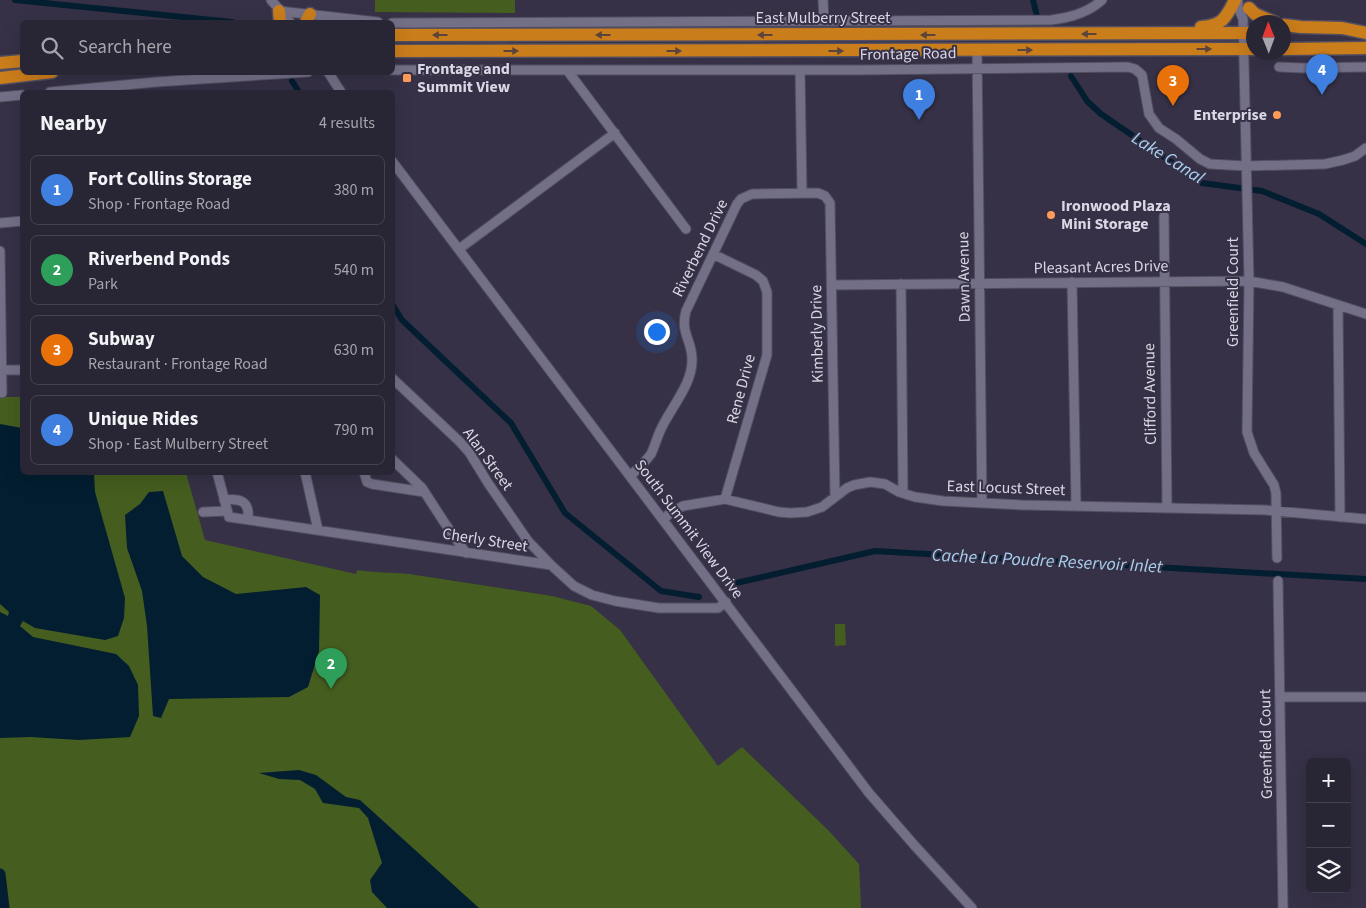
<!DOCTYPE html>
<html lang="en">
<head>
<meta charset="utf-8">
<style>
  :root { --surface:#282534; --page:#302d3c; --text:#f1f3f6; --muted:#a5a5ac; --line:#44424f; --accent:#95b2f1 }
  body { margin:0; font-family:"Source Sans 3",sans-serif; background:var(--page); color:var(--text) }
  .controls { position:absolute; right:15px; bottom:15px; display:grid; overflow:hidden; border-radius:8px; box-shadow:0 5px 20px #0002 }
  .controls button { width:45px; height:45px; display:grid; place-items:center; padding:0; border:0; border-bottom:1px solid var(--line); background:var(--surface); color:var(--text); font:25px sans-serif }
  .compass { position:absolute; left:1246px; top:15px; width:45px; height:45px; border-radius:50%; background:var(--surface); box-shadow:0 5px 20px #0002; rotate:359deg }
  .you { position:absolute; left:656px; top:331px; width:18px; height:18px; margin:-12px; border:4px solid #fff; border-radius:50%; background:#1a73e8; box-shadow:0 0 0 8px #1a73e833 }
  .badge { display:grid; place-items:center; width:32px; height:32px; border-radius:50%; background:var(--accent); color:#fff; font-size:16px; font-weight:700 }
  .pin { position:absolute; translate:-50% -41px; filter:drop-shadow(0 1px 2px #0008) }
  .pin::after { content:''; position:absolute; top:26px; width:18px; height:15px; background:inherit; clip-path:polygon(0 0,100% 0,50% 100%) }
  .list { margin:0; padding:0; list-style:none }
  h2 { display:flex; justify-content:space-between; align-items:center; height:65px; margin:0; padding:0 20px; font-size:21px }
  h2 small { font-size:16px; font-weight:400; color:var(--muted) }
  .list li { display:grid; grid-template-columns:32px 1fr auto; gap:15px; align-items:center; box-sizing:border-box; height:70px; margin:0 10px 10px; padding:0 10px; border:1px solid var(--line); border-radius:8px }
  .list b { display:block; font-size:19px; white-space:nowrap }
  .list p { margin:0; font-size:16px; white-space:nowrap; color:var(--muted) }
  .list em { font-size:16px; font-style:normal; color:var(--muted) }
  .icon { flex:none; width:28px; height:28px; fill:none; stroke:currentColor; stroke-width:2; stroke-linecap:round; stroke-linejoin:round }
  .map { position:relative; flex:none; width:1366px; height:908px; overflow:hidden }
  .search { position:absolute; background:var(--surface); box-shadow:0 5px 20px #0002; left:20px; top:20px; width:375px; height:55px; display:flex; align-items:center; gap:12px; box-sizing:border-box; padding:0 18px; border-radius:8px; color:var(--muted); font-size:19px }
  .panel { position:absolute; background:var(--surface); box-shadow:0 5px 20px #0002; left:20px; top:90px; width:375px; height:385px; border-radius:8px }
  .map>svg:first-child { display:block }
  .green { fill:#455e1f }
  .water { fill:#031e30 }
  .lines { fill:none; stroke-linecap:round; stroke-linejoin:round }
  .canal { stroke:#031e30; stroke-width:6 }
  .river { stroke:#031e30; stroke-width:11 }
  .minor-casing { stroke:#524e60; stroke-width:11 }
  .highway-casing { stroke:#524e60; stroke-width:15 }
  .minor { stroke:#736f87; stroke-width:9 }
  .highway { stroke:#ca7d1b; stroke-width:12 }
  .oneway { fill:#5b443b }
  .poi-dot { fill:#ff9b59; stroke:#363146; stroke-width:2 }
  .labels { text-anchor:middle; dominant-baseline:central; stroke-width:4; stroke-linejoin:round; paint-order:stroke }
  .street-label { font-size:16px; fill:#dad7e5; stroke:#363146 }
  .poi-label { font-size:16px; font-weight:bold; fill:#dad7e5; stroke:#363146; text-anchor:start }
  .water-label { font-size:18px; font-style:italic; fill:#a8d0ee; stroke:#363146 }
</style>
</head>
<body>
<div class="map">
<svg width="1366" height="908" viewBox="0 0 1366 908">
  <rect width="100%" height="100%" fill="#363146"/>
  <path class="green" d="M375 0H515V13L375 12Z
    M0 397H22V472L186 473 205 540 356 574 357 570C374 573 391 572 409 574L552 596 591 606 620 630 718 766 742 747 829 831 859 864 861 908H0Z
    M835 624H845L846 645 835 646Z"/>
  <path class="water" d="M0 424 22 428V472L94 473 95 492 125 598 124 618 118 636 105 640 35 628 23 621 20 626 33 637 116 654 129 666 138 685 139 716 130 737 79 740 31 737 0 738V612L8 616 9 612 0 604Z
    M163 491 182 556 203 577 236 594 306 587 320 595 319 651 308 687 289 697 169 699 161 718 153 716 147 626 142 591 127 548 125 515 140 504 149 492Z
    M299 770 316 775 346 797 360 800 479 908H387L372 892 370 880 382 863 368 818 359 808 323 803 315 789 300 780 279 779 259 773Z"/>
  <g class="lines">
    <path class="canal" d="M15 0 232 22
      M1033 0 1037 16
      M1071 76 1087 101 1101 114 1202 183 1262 191 1319 214 1366 244
      M292 81 299 92
      M392 304 402 320 511 423 565 513 661 591 699 597
      M732 584 875 551 1366 579"/>
    <path class="river" d="M0 874 4 908"/>
    <defs>
      <path id="minor" d="M271 0 290 22
        M823 0 824 21
        M1238 0V7L1243 19 1249 281 1247 432 1254 453 1274 485 1276 493 1277 558
        M279 11 378 22
        M392 23 1051 20C1069 18 1088 13 1102 0
        M977 50 982 503
        M1279 67 1303 68 1366 67
        M392 70H860L1128 67 1135 69 1142 75 1149 114 1159 128 1176 139 1200 159 1210 164 1246 166 1325 164 1343 160 1355 156 1366 148
        M567 70 686 229
        M800 70 802 193
        M328 72 341 92
        M50 92 156 82 308 72
        M0 97 22 95
        M392 161 869 793 915 846 972 908
        M1164 216 1167 507
        M0 223 22 221
        M459 249 615 133
        M0 251 2 393
        M713 254 756 275 763 281 767 292V355L725 499
        M1072 282 1076 505
        M901 284 903 493
        M832 285 1249 281 1283 287 1366 314
        M1338 305 1340 517
        M1 370H22
        M392 378 459 441 469 452 488 483 528 541 551 565 574 586 592 595 615 601 659 608H718L726 602
        M392 459 422 488 444 522 466 553
        M217 472 229 517 551 565
        M305 472 318 530
        M364 472 367 482 372 484 424 492
        M630 476C638 469 645 462 651 454 655 446 657 437 661 429 671 407 693 384 692 359 692 340 680 333 686 311L737 204 741 199 752 194 818 193 825 196 830 203 835 497
        M224 500C240 498 250 501 248 519
        M203 512 227 511
        M663 520 670 513 683 506 725 499 779 512 790 513 807 512 822 507 847 488 854 485 870 482 885 484 899 492 915 497 943 501 1022 505 1265 510 1366 519
        M1278 581 1283 908
        M1281 697H1366"/>
      <path id="highway" d="M1249 8 1255 14 1274 22
        M279 11 280 22
        M306 22 310 14
        M1284 25 1301 27 1342 28 1366 33
        M1201 27C1222 26 1226 18 1235 0
        M392 35 1254 33
        M1284 49 1366 48
        M392 51 1254 49
        M0 63 22 61
        M0 78 52 72"/>
    </defs>
    <use href="#minor" class="minor-casing"/>
    <use href="#highway" class="highway-casing"/>
    <use href="#minor" class="minor"/>
    <use href="#highway" class="highway"/>
  </g>
  <defs><path id="oneway-solid" d="M-6-.8H1V-3.2L6.5 0L1 3.2V.8H-6Z" transform="scale(1.25)"/></defs>
  <g class="oneway">
    <use href="#oneway-solid" transform="translate(1089 34) rotate(180)"/>
    <use href="#oneway-solid" transform="translate(440 35) rotate(180)"/>
    <use href="#oneway-solid" transform="translate(603 35) rotate(180)"/>
    <use href="#oneway-solid" transform="translate(765 35) rotate(180)"/>
    <use href="#oneway-solid" transform="translate(928 35) rotate(180)"/>
    <use href="#oneway-solid" transform="translate(1204 49)"/>
    <use href="#oneway-solid" transform="translate(1025 50)"/>
    <use href="#oneway-solid" transform="translate(511 51)"/>
    <use href="#oneway-solid" transform="translate(674 51)"/>
    <use href="#oneway-solid" transform="translate(836 51)"/>
  </g>
  <g class="poi-dot">
    <rect x="402" y="73" width="10" height="10" rx="2.5"/>
    <circle cx="1277" cy="115" r="5"/>
    <circle cx="1051" cy="215" r="5"/>
  </g>
  <g class="labels">
    <g class="street-label">
      <text x="823" y="18">East Mulberry Street</text>
      <text transform="translate(908 54) rotate(-1)">Frontage Road</text>
      <text transform="translate(700 248) rotate(-64)">Riverbend Drive</text>
      <text transform="translate(1101 267) rotate(-1)">Pleasant Acres Drive</text>
      <text transform="translate(964 277) rotate(-91)">Dawn Avenue</text>
      <text transform="translate(1233 292) rotate(-90)">Greenfield Court</text>
      <text transform="translate(817 334) rotate(-91)">Kimberly Drive</text>
      <text transform="translate(741 389) rotate(-75)">Rene Drive</text>
      <text transform="translate(1150 394) rotate(-91)">Clifford Avenue</text>
      <text transform="translate(488 459) rotate(54)">Alan Street</text>
      <text transform="translate(1006 488) rotate(2)">East Locust Street</text>
      <text transform="translate(689 529) rotate(53)">South Summit View Drive</text>
      <text transform="translate(485 540) rotate(9)">Cherly Street</text>
      <text transform="translate(1266 744) rotate(-91)">Greenfield Court</text>
    </g>
    <g class="poi-label">
      <text x="417" y="69">Frontage and<tspan x="417" dy="18">Summit View</tspan></text>
      <text x="1267" y="115" text-anchor="end">Enterprise</text>
      <text x="1061" y="206">Ironwood Plaza<tspan x="1061" dy="18">Mini Storage</tspan></text>
    </g>
    <g class="water-label">
      <text transform="translate(1168 158) rotate(32)">Lake Canal</text>
      <text transform="translate(1047 561) rotate(3)">Cache La Poudre Reservoir Inlet</text>
    </g>
  </g>
</svg>
<div class="controls">
<button>+</button>
<button>−</button>
<button><svg class="icon" aria-label="layers" viewBox="0 0 24 24"><path d="M12 4l9 5-9 5-9-5zM3 14l9 5 9-5"/></svg></button>
</div>
<svg class="compass" viewBox="-18 -18 36 36"><path d="M0-13l5 13h-10z" fill="#e53935"/><path d="M0 13l5-13h-10z" fill="#a5a5ac"/></svg>
<div class="you"></div>
<div class="pin badge" style="left:919px;top:120px;background:#3f7fe0">1</div>
<div class="pin badge" style="left:331px;top:689px;background:#2e9e5b">2</div>
<div class="pin badge" style="left:1173px;top:106px;background:#e8710a">3</div>
<div class="pin badge" style="left:1322px;top:95px;background:#3f7fe0">4</div>
<div class="search"><svg class="icon" aria-label="search" viewBox="0 0 24 24"><circle cx="10" cy="10" r="6"/><path d="M15 15l6 6"/></svg>Search here</div>
<section class="panel">
<h2>Nearby<small>4 results</small></h2>
<ul class="list">
<li><span class="badge" style="background:#3f7fe0">1</span><div><b>Fort Collins Storage</b><p>Shop · Frontage Road</p></div><em>380 m</em></li>
<li><span class="badge" style="background:#2e9e5b">2</span><div><b>Riverbend Ponds</b><p>Park</p></div><em>540 m</em></li>
<li><span class="badge" style="background:#e8710a">3</span><div><b>Subway</b><p>Restaurant · Frontage Road</p></div><em>630 m</em></li>
<li><span class="badge" style="background:#3f7fe0">4</span><div><b>Unique Rides</b><p>Shop · East Mulberry Street</p></div><em>790 m</em></li>
</ul>
</section>
</div>
</body>
</html>
